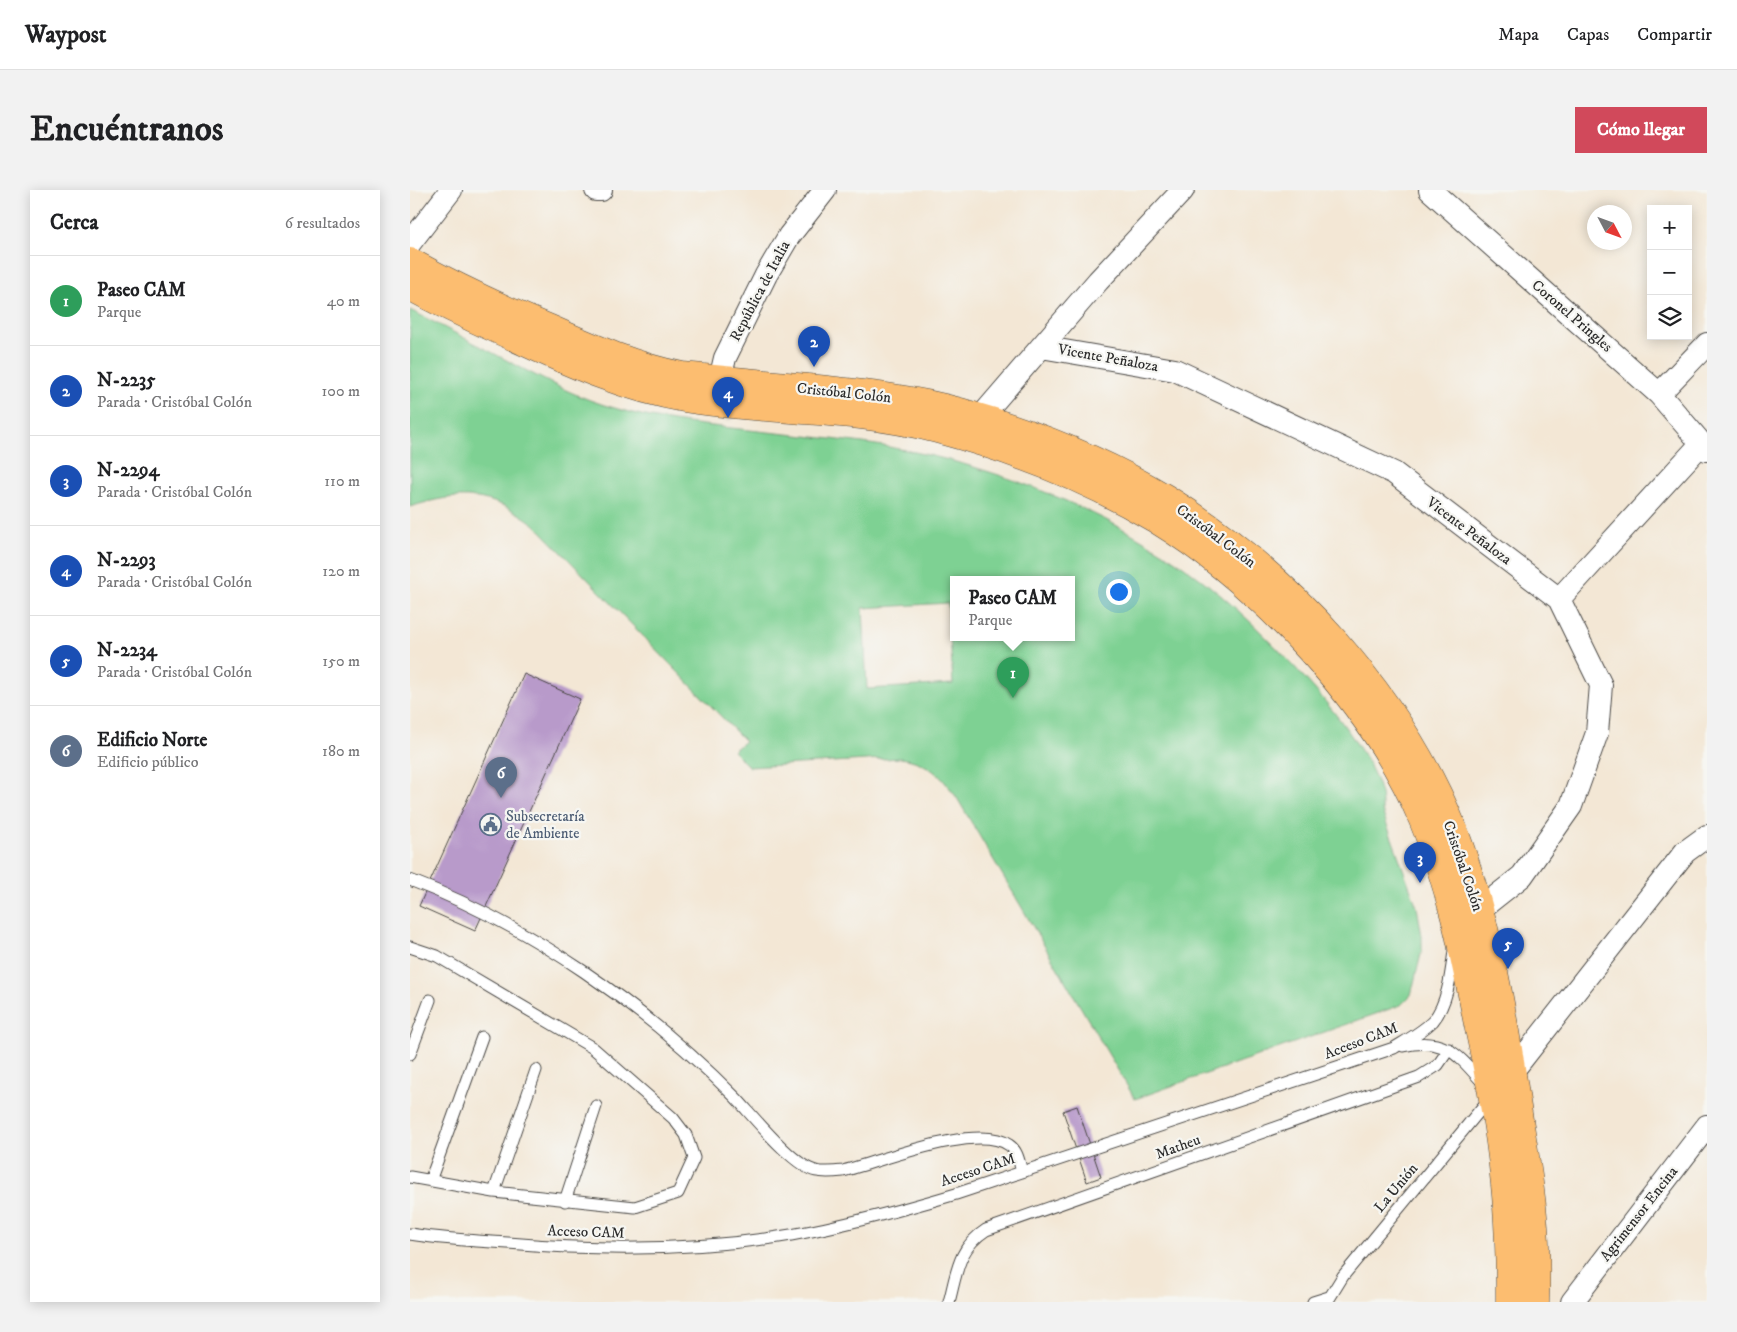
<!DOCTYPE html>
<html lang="es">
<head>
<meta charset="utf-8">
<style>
  :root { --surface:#fff; --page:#f2f2f2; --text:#202124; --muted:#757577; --line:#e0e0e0; --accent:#d1495b }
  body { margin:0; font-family:"IM FELL DW Pica",serif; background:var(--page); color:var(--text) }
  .controls { position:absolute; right:15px; top:15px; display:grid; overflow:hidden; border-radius:0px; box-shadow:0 2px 12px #0003 }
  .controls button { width:45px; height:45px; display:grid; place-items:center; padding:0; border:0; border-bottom:1px solid var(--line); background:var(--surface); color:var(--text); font:25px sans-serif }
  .compass { position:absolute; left:1177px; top:15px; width:45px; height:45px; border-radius:50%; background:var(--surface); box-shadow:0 2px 12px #0003; rotate:131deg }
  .you { position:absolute; left:708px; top:401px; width:18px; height:18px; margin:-12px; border:4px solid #fff; border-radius:50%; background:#1a73e8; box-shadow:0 0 0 8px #1a73e833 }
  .badge { display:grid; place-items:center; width:32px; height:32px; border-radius:50%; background:var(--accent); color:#fff; font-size:16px; font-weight:700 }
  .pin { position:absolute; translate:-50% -41px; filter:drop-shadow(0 1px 2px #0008) }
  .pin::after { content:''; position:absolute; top:26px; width:18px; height:15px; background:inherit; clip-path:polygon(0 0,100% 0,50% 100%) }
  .popup { position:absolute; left:540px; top:386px; width:125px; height:65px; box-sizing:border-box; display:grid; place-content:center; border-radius:0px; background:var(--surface); filter:drop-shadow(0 1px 4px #0005); font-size:16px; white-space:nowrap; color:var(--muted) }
  .popup b { font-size:19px; color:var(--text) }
  .popup::after { content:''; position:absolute; left:50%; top:100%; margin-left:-10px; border:10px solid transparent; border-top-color:var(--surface) }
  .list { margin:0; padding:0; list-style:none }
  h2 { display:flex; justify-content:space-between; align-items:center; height:65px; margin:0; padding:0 20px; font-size:21px }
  h2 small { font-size:16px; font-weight:400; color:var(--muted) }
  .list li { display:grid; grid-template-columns:32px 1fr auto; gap:15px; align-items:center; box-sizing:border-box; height:90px; padding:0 20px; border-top:1px solid var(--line) }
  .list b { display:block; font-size:19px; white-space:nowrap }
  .list p { margin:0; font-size:16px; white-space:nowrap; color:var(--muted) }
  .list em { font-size:16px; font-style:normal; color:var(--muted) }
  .icon { flex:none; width:28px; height:28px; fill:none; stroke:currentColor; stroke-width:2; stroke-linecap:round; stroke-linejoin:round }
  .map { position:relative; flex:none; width:1297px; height:1112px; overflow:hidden; border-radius:0px }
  header { display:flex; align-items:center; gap:30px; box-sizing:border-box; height:70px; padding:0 25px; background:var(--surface); border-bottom:1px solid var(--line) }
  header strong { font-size:24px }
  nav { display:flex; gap:28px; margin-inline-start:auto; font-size:18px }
  .intro { display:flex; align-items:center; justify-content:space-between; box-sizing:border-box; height:120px; padding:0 30px }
  h1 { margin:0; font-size:35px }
  .button { padding:12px 22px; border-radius:0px; background:var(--accent); color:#fff; font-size:18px; font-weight:700 }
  main { display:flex; gap:30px; padding:0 30px }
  aside { flex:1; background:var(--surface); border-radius:0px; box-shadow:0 2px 12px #0003 }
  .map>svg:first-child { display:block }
  .green { fill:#7ed193; stroke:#547e5f; fill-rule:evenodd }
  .building { fill:#b89aca }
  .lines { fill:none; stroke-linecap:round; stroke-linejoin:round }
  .lane-casing { stroke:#494744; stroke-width:13 }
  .street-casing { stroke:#494744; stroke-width:24 }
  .primary-casing { stroke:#494744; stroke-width:29 }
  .lane { stroke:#fff; stroke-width:11 }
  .street { stroke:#fff; stroke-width:22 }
  .primary { stroke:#fcbd6f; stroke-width:28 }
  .labels { text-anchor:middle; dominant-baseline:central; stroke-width:4.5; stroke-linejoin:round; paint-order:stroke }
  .street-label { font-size:15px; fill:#2b2b2b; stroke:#f6f6f2 }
  .service-label { font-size:15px; fill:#4e5e75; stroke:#f6f6f2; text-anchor:start }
</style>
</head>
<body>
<header>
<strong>Waypost</strong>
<nav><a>Mapa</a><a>Capas</a><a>Compartir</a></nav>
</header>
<div class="intro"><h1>Encuéntranos</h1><a class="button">Cómo llegar</a></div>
<main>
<aside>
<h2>Cerca<small>6 resultados</small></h2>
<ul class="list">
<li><span class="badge" style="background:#2e9e5b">1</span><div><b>Paseo CAM</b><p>Parque</p></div><em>40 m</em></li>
<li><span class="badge" style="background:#1a4fb4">2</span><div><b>N-2235</b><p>Parada · Cristóbal Colón</p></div><em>100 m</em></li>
<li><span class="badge" style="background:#1a4fb4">3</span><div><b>N-2294</b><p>Parada · Cristóbal Colón</p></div><em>110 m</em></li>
<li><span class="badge" style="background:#1a4fb4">4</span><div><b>N-2293</b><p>Parada · Cristóbal Colón</p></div><em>120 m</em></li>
<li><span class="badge" style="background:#1a4fb4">5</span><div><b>N-2234</b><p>Parada · Cristóbal Colón</p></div><em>150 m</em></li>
<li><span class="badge" style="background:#5c6f8a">6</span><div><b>Edificio Norte</b><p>Edificio público</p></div><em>180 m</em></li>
</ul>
</aside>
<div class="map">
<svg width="1297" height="1112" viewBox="0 0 1297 1112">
  <rect width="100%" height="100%" fill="#f6f6f2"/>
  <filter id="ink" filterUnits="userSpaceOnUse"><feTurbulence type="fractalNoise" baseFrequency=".02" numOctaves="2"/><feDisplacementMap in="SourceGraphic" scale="10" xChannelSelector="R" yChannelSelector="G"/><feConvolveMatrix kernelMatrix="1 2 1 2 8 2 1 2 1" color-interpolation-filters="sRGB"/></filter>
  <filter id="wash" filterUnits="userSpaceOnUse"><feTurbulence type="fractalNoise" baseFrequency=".0096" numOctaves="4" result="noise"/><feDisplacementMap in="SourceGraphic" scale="20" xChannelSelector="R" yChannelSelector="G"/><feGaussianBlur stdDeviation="1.12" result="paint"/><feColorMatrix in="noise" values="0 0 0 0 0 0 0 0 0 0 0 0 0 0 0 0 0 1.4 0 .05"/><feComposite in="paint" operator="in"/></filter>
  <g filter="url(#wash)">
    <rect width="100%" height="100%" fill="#f3e7d5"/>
    <path class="green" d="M0 120C34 137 68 155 102 173 136 191 170 209 208 219 245 230 283 234 321 238 365 243 409 247 453 253 568 268 700 319 792 390 828 418 861 451 892 485 918 513 962 566 971 604 972 609 972 616 972 621L1007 717 1012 746V760L1001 805 991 815 725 909 547 608C532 586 517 571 490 568L339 577 323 561 335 551 124 334C80 302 50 301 0 317ZM662 389V447H544V389ZM538 413 543 494 457 499 453 418Z"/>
    <g id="blocks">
      <path class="building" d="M114 484 170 509 65 741 9 716Z
        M667 916 691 987 677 992 653 921Z"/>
    </g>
  </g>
  <g filter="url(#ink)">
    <use href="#blocks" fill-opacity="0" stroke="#494744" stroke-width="1"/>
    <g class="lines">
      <defs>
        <path id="lane" d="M0 690C121 736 235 816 326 908 343 926 383 976 406 981 415 983 424 982 433 981 469 972 568 932 599 955 608 961 609 972 612 982
          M0 757 27 766 183 858 263 928 276 945 284 968 268 1003 225 1017 84 1002 0 987
          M993 856C1035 846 1048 865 1074 894
          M0 864 20 810
          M20 991 72 847
          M84 1002 126 880
          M155 1011 186 916
          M0 1044C32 1049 65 1051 98 1053 192 1061 287 1061 381 1045 437 1035 492 1020 546 1004L984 858C997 850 1012 842 1023 831 1038 813 1041 783 1044 761
          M539 1112C547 1082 548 1058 576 1040L1009 887 1028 875 1039 859
          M903 1112 919 1107
          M917 1112 933 1086 1080 908"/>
        <path id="street" d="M186 0H191
          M1020 0 1249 204 1297 260
          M0 53 41 0
          M631 157 765 180 984 283 1149 409 1191 495 1187 543 1161 616 1112 686 1069 720
          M1249 204 1297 154
          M306 206 315 168 356 85 379 46 415 0
          M570 228 688 91 773 0
          M1149 409 1292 253
          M1102 882 1275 662 1297 646
          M1162 1112 1297 936"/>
        <path id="primary" d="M0 72C45 97 92 119 140 139 183 158 226 177 272 186 318 190 363 195 408 199 456 204 504 209 550 222 621 242 692 270 755 308 878 384 989 505 1043 639 1075 722 1091 811 1104 898 1110 940 1119 983 1123 1026 1126 1054 1126 1083 1125 1112
          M0 96C37 117 76 134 115 152 167 176 217 198 274 208 358 222 444 217 527 239 602 259 679 289 746 329 852 394 965 515 1013 630 1041 696 1054 764 1068 834 1079 884 1089 934 1094 985 1099 1027 1100 1070 1100 1112"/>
      </defs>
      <use href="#lane" class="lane-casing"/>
      <use href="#street" class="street-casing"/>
      <use href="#primary" class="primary-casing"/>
      <use href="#lane" class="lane"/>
      <use href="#street" class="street"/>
      <use href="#primary" class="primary"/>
    </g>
  </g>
  <defs>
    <symbol id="civic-ring" viewBox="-11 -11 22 22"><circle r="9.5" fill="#f6f6f2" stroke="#5c6f8a" stroke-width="1.5"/><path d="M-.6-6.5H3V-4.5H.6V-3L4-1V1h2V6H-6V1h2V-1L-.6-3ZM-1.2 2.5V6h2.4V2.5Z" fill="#5c6f8a"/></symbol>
  </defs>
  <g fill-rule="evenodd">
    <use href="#civic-ring" x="68" y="622" width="25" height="25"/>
  </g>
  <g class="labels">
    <g class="street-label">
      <text transform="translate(350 101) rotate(-62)">República de Italia</text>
      <text transform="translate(1162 126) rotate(41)">Coronel Pringles</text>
      <text transform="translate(698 168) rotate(10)">Vicente Peñaloza</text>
      <text transform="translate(434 203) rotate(6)">Cristóbal Colón</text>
      <text transform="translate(1059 341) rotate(37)">Vicente Peñaloza</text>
      <text transform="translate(806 346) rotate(37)">Cristóbal Colón</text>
      <text transform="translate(1053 676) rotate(71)">Cristóbal Colón</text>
      <text transform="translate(951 851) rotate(-21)">Acceso CAM</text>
      <text transform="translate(768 957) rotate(-20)">Matheu</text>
      <text transform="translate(568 980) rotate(-18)">Acceso CAM</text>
      <text transform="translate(986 998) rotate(-50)">La Unión</text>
      <text transform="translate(1229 1024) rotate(-52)">Agrimensor Encina</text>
      <text transform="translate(176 1042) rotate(2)">Acceso CAM</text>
    </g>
    <g class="service-label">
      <text x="96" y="626">Subsecretaría<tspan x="96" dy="17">de Ambiente</tspan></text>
    </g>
  </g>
</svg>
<div class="controls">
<button>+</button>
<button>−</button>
<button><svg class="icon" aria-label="layers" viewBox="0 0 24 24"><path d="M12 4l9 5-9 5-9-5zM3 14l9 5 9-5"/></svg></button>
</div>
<svg class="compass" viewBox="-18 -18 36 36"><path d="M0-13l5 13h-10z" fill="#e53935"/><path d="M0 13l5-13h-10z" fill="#757577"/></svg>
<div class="you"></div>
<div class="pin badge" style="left:603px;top:508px;background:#2e9e5b">1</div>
<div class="popup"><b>Paseo CAM</b>Parque</div>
<div class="pin badge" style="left:404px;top:177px;background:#1a4fb4">2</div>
<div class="pin badge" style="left:1010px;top:693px;background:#1a4fb4">3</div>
<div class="pin badge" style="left:318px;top:228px;background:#1a4fb4">4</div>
<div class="pin badge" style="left:1098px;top:779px;background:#1a4fb4">5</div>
<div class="pin badge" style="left:91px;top:608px;background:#5c6f8a">6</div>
</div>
</main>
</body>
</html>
